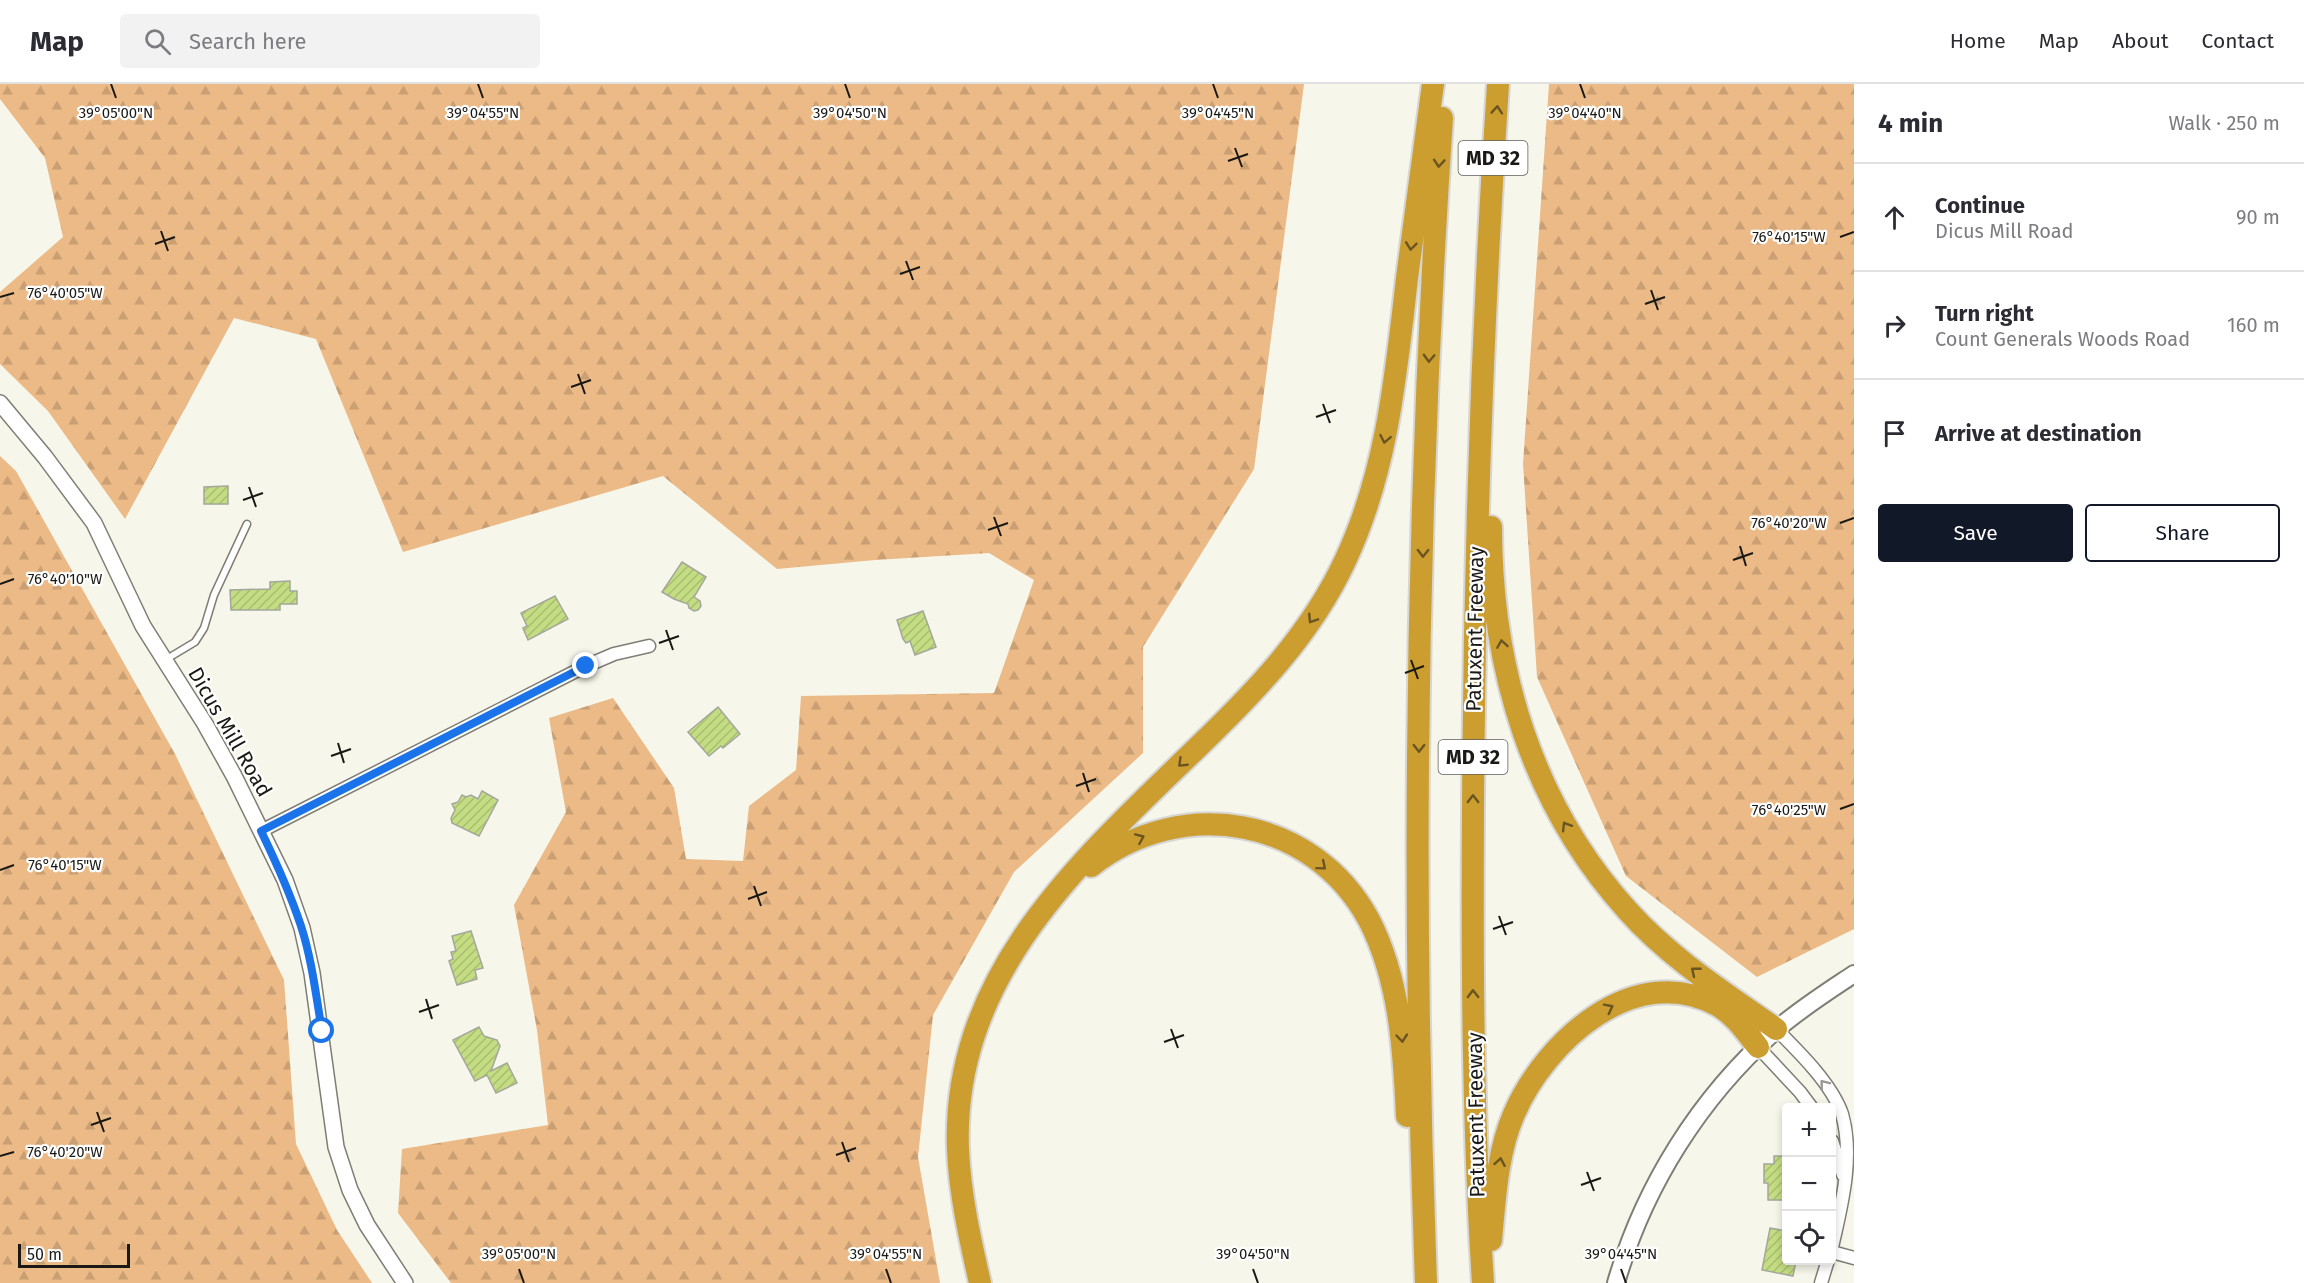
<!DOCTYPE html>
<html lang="en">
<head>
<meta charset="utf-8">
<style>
  :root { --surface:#fff; --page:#f2f2f3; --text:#2b2b33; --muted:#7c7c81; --line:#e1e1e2; --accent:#111827 }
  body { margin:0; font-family:"Fira Sans",sans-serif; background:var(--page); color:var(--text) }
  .controls { position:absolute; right:18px; bottom:18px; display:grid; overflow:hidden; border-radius:6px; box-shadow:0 3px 9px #0003 }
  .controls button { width:54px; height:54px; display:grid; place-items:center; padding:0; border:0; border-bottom:2px solid var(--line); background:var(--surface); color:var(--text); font:30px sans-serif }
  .scale { position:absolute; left:18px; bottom:15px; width:112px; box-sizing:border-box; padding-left:6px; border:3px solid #1a1915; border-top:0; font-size:16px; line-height:21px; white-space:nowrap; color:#1a1915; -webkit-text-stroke:4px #fff; paint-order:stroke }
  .stop { position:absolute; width:18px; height:18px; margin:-14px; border:4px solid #1a73e8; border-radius:50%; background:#fff }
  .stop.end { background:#1a73e8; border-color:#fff; box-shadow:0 2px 6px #0008 }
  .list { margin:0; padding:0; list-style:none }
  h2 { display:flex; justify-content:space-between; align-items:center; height:78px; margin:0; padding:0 24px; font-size:26px }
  h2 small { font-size:20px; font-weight:400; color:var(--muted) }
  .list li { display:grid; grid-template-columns:39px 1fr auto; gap:18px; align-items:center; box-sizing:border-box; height:108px; padding:0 24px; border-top:2px solid var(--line) }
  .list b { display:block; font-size:22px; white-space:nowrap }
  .list p { margin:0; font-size:20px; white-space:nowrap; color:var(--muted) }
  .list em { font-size:20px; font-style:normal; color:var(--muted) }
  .actions { display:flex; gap:12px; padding:18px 24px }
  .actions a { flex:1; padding:14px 0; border:2px solid var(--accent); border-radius:6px; text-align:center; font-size:21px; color:var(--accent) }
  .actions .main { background:var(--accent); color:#fff }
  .icon { flex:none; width:33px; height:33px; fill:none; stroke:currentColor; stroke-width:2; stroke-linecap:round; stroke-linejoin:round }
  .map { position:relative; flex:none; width:1854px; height:1199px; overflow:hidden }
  header { display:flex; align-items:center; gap:36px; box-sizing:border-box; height:84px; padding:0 30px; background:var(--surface); border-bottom:2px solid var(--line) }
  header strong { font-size:28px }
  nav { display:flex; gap:33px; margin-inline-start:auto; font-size:21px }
  .search { width:420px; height:54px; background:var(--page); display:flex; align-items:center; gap:15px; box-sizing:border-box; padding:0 21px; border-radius:6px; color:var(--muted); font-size:22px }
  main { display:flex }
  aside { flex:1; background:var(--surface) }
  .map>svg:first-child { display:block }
  .forest { fill:url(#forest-firs) }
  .building { fill:url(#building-hatch); stroke:#a3a79c; stroke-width:1.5 }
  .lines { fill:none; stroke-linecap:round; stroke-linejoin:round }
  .service-casing { stroke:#7f7e74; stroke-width:9 }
  .minor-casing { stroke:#7f7e74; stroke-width:15 }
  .tertiary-casing { stroke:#7f7e74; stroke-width:18 }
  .secondary-casing { stroke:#7f7e74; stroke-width:20 }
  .motorway-casing { stroke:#d6d6d5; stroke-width:26 }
  .service { stroke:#fff; stroke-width:6 }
  .minor { stroke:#fff; stroke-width:12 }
  .tertiary { stroke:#fff; stroke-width:15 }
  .secondary { stroke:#fff; stroke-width:16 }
  .motorway { stroke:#cc9e30; stroke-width:22 }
  .oneway { stroke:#6a5521 }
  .oneway2 { stroke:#989896 }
  .route { stroke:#1a73e8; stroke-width:8 }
  .ticks { fill:none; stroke:#1a1915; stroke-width:2 }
  .labels { text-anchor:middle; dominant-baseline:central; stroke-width:4.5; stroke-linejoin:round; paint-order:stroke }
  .shield { fill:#fff; stroke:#5f5e5b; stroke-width:1.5 }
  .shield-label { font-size:20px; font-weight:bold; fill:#1a1915 }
  .street-label { font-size:21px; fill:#1a1915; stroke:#fff }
  .ticks-label { font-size:15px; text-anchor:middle; fill:#1a1915; stroke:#fff; stroke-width:4.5; stroke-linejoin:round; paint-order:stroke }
</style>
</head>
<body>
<header>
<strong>Map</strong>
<div class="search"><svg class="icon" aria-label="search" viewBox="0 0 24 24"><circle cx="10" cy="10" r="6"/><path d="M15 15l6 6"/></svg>Search here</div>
<nav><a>Home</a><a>Map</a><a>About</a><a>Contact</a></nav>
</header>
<main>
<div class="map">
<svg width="1854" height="1199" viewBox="0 0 1854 1199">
  <defs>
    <pattern id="forest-firs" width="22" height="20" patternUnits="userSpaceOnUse" patternTransform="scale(1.5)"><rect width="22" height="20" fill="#ebba86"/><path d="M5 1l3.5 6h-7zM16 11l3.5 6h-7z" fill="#c99f73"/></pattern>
    <pattern id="building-hatch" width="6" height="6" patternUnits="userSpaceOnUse" patternTransform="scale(1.5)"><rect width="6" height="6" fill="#c4dd83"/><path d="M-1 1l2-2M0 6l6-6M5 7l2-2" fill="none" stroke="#a8bd70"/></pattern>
  </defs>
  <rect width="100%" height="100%" fill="#f6f6ea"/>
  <path class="forest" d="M0 0H1304L1254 385 1143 563V669L1014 788 933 931 918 1073 940 1199H451L398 1129 402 1065 548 1041 537 946 514 821 566 728 549 634 613 614 674 704 686 775 743 777 749 722 796 686 801 612 994 609 1034 496 989 469 875 476 777 485 663 392 403 468 316 255 234 234 125 435 48 327 0 280V208L63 153 45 74 0 15Z
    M1549 0H1854V845L1757 893 1626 792 1537 593 1523 380Z
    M0 372 16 387 175 670 284 896 296 1060 337 1146 372 1199H0Z"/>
  <path class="building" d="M228 402V420H204V403Z
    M682 478 706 493 694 513 700 517 701 522 698 526 694 527 689 524 688 520 674 515 662 508Z
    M290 497V507H297V520H280V526H231L230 506 270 505V498Z
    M555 512 568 535 528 556 523 544 527 542 521 529Z
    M923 527 936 563 915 571 910 557 906 559 903 555 897 536Z
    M718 623 740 650 723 664 721 662 709 672 688 648Z
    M482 707 498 716 479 752 452 739 451 734 455 726 452 720 458 718 462 711 466 713 471 711 478 715Z
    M471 847 483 884 475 886 477 895 457 901 449 877 453 875 451 868 456 867 452 852Z
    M479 943 484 952 497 956 500 962 491 987 507 979 517 999 496 1009 487 991 475 997 453 956Z
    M1774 1072H1786V1116H1768V1099H1764V1080H1774Z
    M1770 1144 1786 1147V1176L1796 1177 1793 1192 1762 1186Z"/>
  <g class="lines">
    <defs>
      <path id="service" d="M165 576 195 558 204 544 214 511 247 440"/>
      <path id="minor" d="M261 747 586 582 614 570 649 562
        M1776 945C1798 967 1832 1000 1842 1030 1854 1072 1842 1120 1832 1163
        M1758 963 1800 1008 1812 1024
        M1832 1057 1843 1091
        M1832 1168 1854 1174
        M1821 1199 1828 1176"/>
      <path id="tertiary" d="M0 319 45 373 94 439 143 542 205 640 234 692 285 796 302 844 312 889 336 1063 350 1106 367 1141 405 1199"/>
      <path id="secondary" d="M1616 1199C1644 1102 1700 1013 1776 946 1800 925 1827 908 1854 890"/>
      <path id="motorway" d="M1491 443C1491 584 1532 721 1628 827 1670 874 1725 909 1776 945
        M1091 782C1181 711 1313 732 1369 836 1400 896 1404 966 1407 1032
        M1491 1156C1495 1114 1497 1069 1514 1030 1545 958 1634 876 1717 921 1735 931 1746 948 1758 963
        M980 1199C970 1155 960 1111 958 1066 951 889 1084 774 1199 662 1256 607 1311 550 1345 477 1387 388 1396 291 1407 194 1415 130 1424 65 1433 0
        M1426 1199C1411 811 1416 422 1442 34
        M1483 1199C1473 1043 1472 886 1473 729 1474 486 1482 243 1498 0"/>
    </defs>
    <use href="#service" class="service-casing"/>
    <use href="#minor" class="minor-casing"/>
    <use href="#tertiary" class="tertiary-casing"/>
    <use href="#secondary" class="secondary-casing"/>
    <use href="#motorway" class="motorway-casing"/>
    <use href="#service" class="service"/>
    <use href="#minor" class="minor"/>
    <use href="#tertiary" class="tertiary"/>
    <use href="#secondary" class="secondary"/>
    <use href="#motorway" class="motorway"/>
  </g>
  <defs><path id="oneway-chevron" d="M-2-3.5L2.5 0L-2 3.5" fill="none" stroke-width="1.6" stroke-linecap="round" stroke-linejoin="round" transform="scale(1.5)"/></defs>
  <g class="oneway">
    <use href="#oneway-chevron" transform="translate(1497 26) rotate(-86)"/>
    <use href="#oneway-chevron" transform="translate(1439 79) rotate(94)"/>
    <use href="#oneway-chevron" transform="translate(1411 162) rotate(97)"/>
    <use href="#oneway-chevron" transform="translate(1429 274) rotate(92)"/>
    <use href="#oneway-chevron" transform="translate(1385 355) rotate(101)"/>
    <use href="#oneway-chevron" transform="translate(1423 469) rotate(91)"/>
    <use href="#oneway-chevron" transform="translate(1312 535) rotate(123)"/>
    <use href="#oneway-chevron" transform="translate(1502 560) rotate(-99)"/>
    <use href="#oneway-chevron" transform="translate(1419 664) rotate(90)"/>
    <use href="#oneway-chevron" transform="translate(1182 679) rotate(136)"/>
    <use href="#oneway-chevron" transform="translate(1473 715) rotate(-90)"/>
    <use href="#oneway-chevron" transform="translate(1566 742) rotate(-121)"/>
    <use href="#oneway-chevron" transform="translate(1140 754) rotate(-23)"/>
    <use href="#oneway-chevron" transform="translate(1322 782) rotate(40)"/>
    <use href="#oneway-chevron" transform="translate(1695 887) rotate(-141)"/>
    <use href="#oneway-chevron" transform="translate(1473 910) rotate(-91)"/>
    <use href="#oneway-chevron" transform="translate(1609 924) rotate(-27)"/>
    <use href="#oneway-chevron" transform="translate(1402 954) rotate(85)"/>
    <use href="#oneway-chevron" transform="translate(1500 1078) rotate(-80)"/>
  </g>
  <use class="oneway2" href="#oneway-chevron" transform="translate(1824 1000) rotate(-128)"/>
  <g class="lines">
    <path class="route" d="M322 947C316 912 312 876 301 842 290 809 276 778 261 747L586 582"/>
  </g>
  <path class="ticks" d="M111 0 116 14M478 0 483 14M845 0 850 14M1213 0 1218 14M1580 0 1585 14M1235 64 1242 83M1228 77 1248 70M161 147 168 167M1840 153 1854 148M155 160 175 153M906 177 913 196M900 190 920 183M1651 206 1658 226M0 213 14 209M1645 220 1665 213M578 290 585 310M571 303 591 296M1323 320 1330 339M1316 333 1336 326M249 403 256 423M243 416 263 409M994 433 1001 452M1840 439 1854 434M988 446 1008 439M1740 462 1746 482M1733 476 1753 469M0 500 14 495M666 546 673 566M659 559 679 552M1411 576 1418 595M1405 589 1424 582M338 659 344 679M331 672 351 665M1083 689 1089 708M1076 702 1096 695M1840 725 1854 720M0 786 14 781M754 802 761 822M748 815 767 808M1499 832 1506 851M1493 845 1513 838M426 915 432 935M419 928 439 921M1171 945 1178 964M1164 958 1184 951M97 1028 104 1048M91 1041 111 1034M842 1058 849 1078M836 1071 856 1064M0 1072 14 1068M1587 1088 1594 1107M1581 1101 1601 1094M519 1185 524 1199M886 1185 891 1199M1253 1185 1258 1199M1621 1185 1626 1199"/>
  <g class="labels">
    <g class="shield">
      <rect x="1458.5" y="57" width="69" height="34" rx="4.5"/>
      <rect x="1438.5" y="656" width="69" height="34" rx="4.5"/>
    </g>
    <g class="shield-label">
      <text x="1493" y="74">MD 32</text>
      <text x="1473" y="673">MD 32</text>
    </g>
    <g class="street-label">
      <text transform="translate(1475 545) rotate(-89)">Patuxent Freeway</text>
      <text transform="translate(230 648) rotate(60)">Dicus Mill Road</text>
      <text transform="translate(1476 1031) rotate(-91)">Patuxent Freeway</text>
    </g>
  </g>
  <g class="ticks-label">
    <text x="116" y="34">39°05'00"N</text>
    <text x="483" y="34">39°04'55"N</text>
    <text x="850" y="34">39°04'50"N</text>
    <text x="1218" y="34">39°04'45"N</text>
    <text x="1585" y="34">39°04'40"N</text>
    <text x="1789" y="158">76°40'15"W</text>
    <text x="65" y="214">76°40'05"W</text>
    <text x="1789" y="444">76°40'20"W</text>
    <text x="65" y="500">76°40'10"W</text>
    <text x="1789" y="731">76°40'25"W</text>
    <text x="65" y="786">76°40'15"W</text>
    <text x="65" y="1073">76°40'20"W</text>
    <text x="519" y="1175">39°05'00"N</text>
    <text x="886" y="1175">39°04'55"N</text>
    <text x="1253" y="1175">39°04'50"N</text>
    <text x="1621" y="1175">39°04'45"N</text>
  </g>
</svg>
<div class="controls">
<button>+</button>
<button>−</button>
<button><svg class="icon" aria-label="locate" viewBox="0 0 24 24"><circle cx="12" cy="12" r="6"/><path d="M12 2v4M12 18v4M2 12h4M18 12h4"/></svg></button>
</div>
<div class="scale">50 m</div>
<div class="stop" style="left:322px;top:947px"></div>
<div class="stop end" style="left:586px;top:582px"></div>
</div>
<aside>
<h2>4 min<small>Walk · 250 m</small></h2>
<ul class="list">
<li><svg class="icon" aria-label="ahead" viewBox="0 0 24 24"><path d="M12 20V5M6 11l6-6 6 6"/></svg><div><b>Continue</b><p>Dicus Mill Road</p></div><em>90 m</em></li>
<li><svg class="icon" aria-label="right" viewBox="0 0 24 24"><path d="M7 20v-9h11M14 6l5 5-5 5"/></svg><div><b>Turn right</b><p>Count Generals Woods Road</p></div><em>160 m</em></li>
<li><svg class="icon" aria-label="arrive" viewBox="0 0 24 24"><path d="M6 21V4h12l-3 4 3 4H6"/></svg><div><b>Arrive at destination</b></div></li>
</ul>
<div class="actions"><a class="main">Save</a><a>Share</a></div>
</aside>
</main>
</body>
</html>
